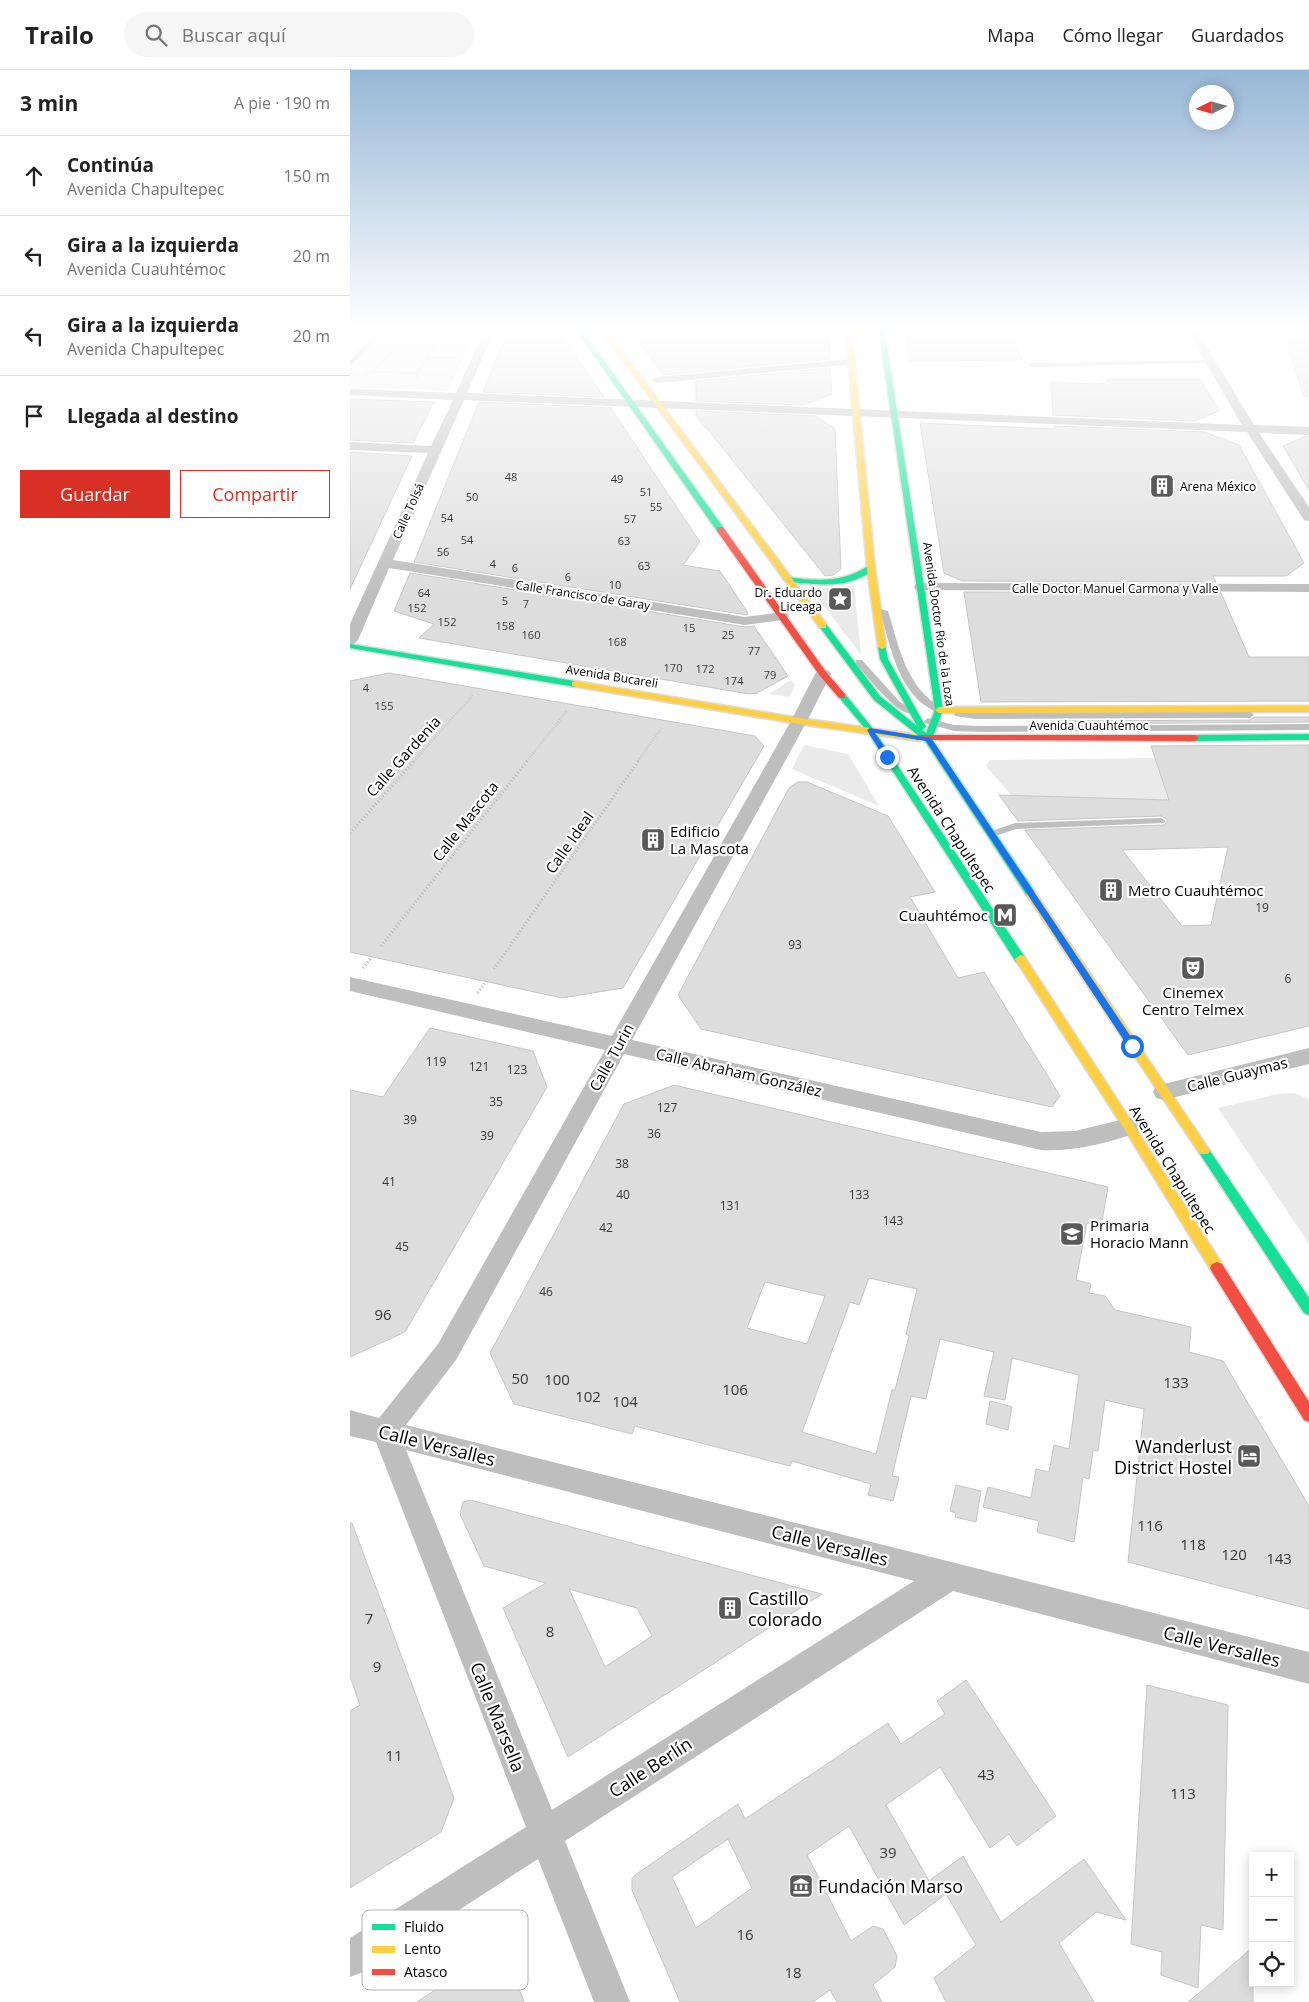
<!DOCTYPE html>
<html lang="es">
<head>
<meta charset="utf-8">
<style>
  :root { --surface:#fff; --page:#f6f6f6; --text:#222; --muted:#767676; --line:#e0e0e0; --accent:#d93025 }
  body { margin:0; font-family:"Open Sans",sans-serif; background:var(--page); color:var(--text) }
  .controls { position:absolute; right:15px; bottom:15px; display:grid; overflow:hidden; border-radius:0px; box-shadow:0 2px 12px #0003 }
  .controls button { width:45px; height:45px; display:grid; place-items:center; padding:0; border:0; border-bottom:1px solid var(--line); background:var(--surface); color:var(--text); font:25px sans-serif }
  .compass { position:absolute; left:839px; top:15px; width:45px; height:45px; border-radius:50%; background:var(--surface); box-shadow:0 2px 12px #0003; rotate:265deg }
  .stop { position:absolute; width:15px; height:15px; margin:-11px; border:4px solid #1a73e8; border-radius:50%; background:#fff }
  .stop.end { background:#1a73e8; border-color:#fff; box-shadow:0 1px 5px #0008 }
  .list { margin:0; padding:0; list-style:none }
  h2 { display:flex; justify-content:space-between; align-items:center; height:65px; margin:0; padding:0 20px; font-size:21px }
  h2 small { font-size:16px; font-weight:400; color:var(--muted) }
  .list li { display:grid; grid-template-columns:32px 1fr auto; gap:15px; align-items:center; box-sizing:border-box; height:80px; padding:0 20px; border-top:1px solid var(--line) }
  .list b { display:block; font-size:19px; white-space:nowrap }
  .list p { margin:0; font-size:16px; white-space:nowrap; color:var(--muted) }
  .list em { font-size:16px; font-style:normal; color:var(--muted) }
  .actions { display:flex; gap:10px; padding:15px 20px }
  .actions a { flex:1; padding:11px 0; border:1px solid var(--accent); border-radius:0px; text-align:center; font-size:18px; color:var(--accent) }
  .actions .main { background:var(--accent); color:#fff }
  .icon { flex:none; width:28px; height:28px; fill:none; stroke:currentColor; stroke-width:2; stroke-linecap:round; stroke-linejoin:round }
  .map { position:relative; flex:none; width:959px; height:1932px; overflow:hidden }
  header { display:flex; align-items:center; gap:30px; box-sizing:border-box; height:70px; padding:0 25px; background:var(--surface); border-bottom:1px solid var(--line) }
  header strong { font-size:24px }
  nav { display:flex; gap:28px; margin-inline-start:auto; font-size:18px }
  .search { width:350px; height:45px; background:var(--page); display:flex; align-items:center; gap:12px; box-sizing:border-box; padding:0 18px; border-radius:28px; color:var(--muted); font-size:19px }
  main { display:flex }
  aside { flex:1; background:var(--surface) }
  .map>svg:first-child { display:block }
  .green { fill:#eaeaea }
  .building { fill:#ddd; stroke:#c5c5c5; fill-rule:evenodd }
  .lines { fill:none; stroke-linecap:round; stroke-linejoin:round }
  .fast-casing { stroke:#dbdbdb; stroke-width:3 }
  .slow-casing { stroke:#dbdbdb; stroke-width:3 }
  .jam-casing { stroke:#dbdbdb; stroke-width:3 }
  .path-far2 { stroke:#b8b8b8; stroke-width:2; stroke-dasharray:0.5 1; stroke-linecap:butt }
  .path-far1 { stroke:#b8b8b8; stroke-width:2.5; stroke-dasharray:0.5 2; stroke-linecap:butt }
  .path { stroke:#b8b8b8; stroke-width:3; stroke-dasharray:1 2.5; stroke-linecap:butt }
  .lane { fill:#bebebe; fill-rule:evenodd }
  .street { fill:#bebebe; fill-rule:evenodd }
  .fast { fill:#16e098; fill-rule:evenodd }
  .slow { fill:#ffcf43; fill-rule:evenodd }
  .jam { fill:#f24e42; fill-rule:evenodd }
  .route { fill:#1a73e8 }
  .labels { text-anchor:middle; dominant-baseline:central; stroke-width:4.5; stroke-linejoin:round; paint-order:stroke }
  .far-number-label { font-size:11px; fill:#373737 }
  .far-poi-label { font-size:12px; fill:#000; stroke:#fff; text-anchor:start }
  .far-street-label { font-size:12px; fill:#000; stroke:#fff }
  .number-label { font-size:12px; fill:#373737 }
  .street-label { font-size:15px; fill:#000; stroke:#fff }
  .poi-label { font-size:15px; fill:#000; stroke:#fff; text-anchor:start }
  .near-number-label { font-size:15px; fill:#373737 }
  .near-street-label { font-size:18px; fill:#000; stroke:#fff }
  .near-poi-label { font-size:18px; fill:#000; stroke:#fff; text-anchor:start }
  .key { fill:#fff; stroke:#b2b2b2; stroke-width:1 }
  .key-label { font-size:14px; fill:#000 }
</style>
</head>
<body>
<header>
<strong>Trailo</strong>
<div class="search"><svg class="icon" aria-label="search" viewBox="0 0 24 24"><circle cx="10" cy="10" r="6"/><path d="M15 15l6 6"/></svg>Buscar aquí</div>
<nav><a>Mapa</a><a>Cómo llegar</a><a>Guardados</a></nav>
</header>
<main>
<aside>
<h2>3 min<small>A pie · 190 m</small></h2>
<ul class="list">
<li><svg class="icon" aria-label="ahead" viewBox="0 0 24 24"><path d="M12 20V5M6 11l6-6 6 6"/></svg><div><b>Continúa</b><p>Avenida Chapultepec</p></div><em>150 m</em></li>
<li><svg class="icon" aria-label="left" viewBox="0 0 24 24"><path d="M17 20v-9H6M10 6l-5 5 5 5"/></svg><div><b>Gira a la izquierda</b><p>Avenida Cuauhtémoc</p></div><em>20 m</em></li>
<li><svg class="icon" aria-label="left" viewBox="0 0 24 24"><path d="M17 20v-9H6M10 6l-5 5 5 5"/></svg><div><b>Gira a la izquierda</b><p>Avenida Chapultepec</p></div><em>20 m</em></li>
<li><svg class="icon" aria-label="arrive" viewBox="0 0 24 24"><path d="M6 21V4h12l-3 4 3 4H6"/></svg><div><b>Llegada al destino</b></div></li>
</ul>
<div class="actions"><a class="main">Guardar</a><a>Compartir</a></div>
</aside>
<div class="map">
<svg width="959" height="1932" viewBox="0 0 959 1932">
  <rect width="100%" height="100%" fill="#fff"/>
  <path class="green" d="M27 257H128L98 321 0 316V285Z
    M504 516 511 585 461 519Z
    M441 610 445 615 439 627 419 624Z
    M454 675 498 684 529 736 442 699Z
    M805 688 819 730 661 725 636 696 640 690Z
    M945 1023 959 1029V1174L868 1038 928 1024Z"/>
  <path class="building" d="M159 257H206L254 327 133 322Z
    M278 257H480V289L313 305Z
    M555 257H659L672 290 560 291Z
    M932 257H959V326L954 327Z
    M480 298 482 324 453 335 346 331V311Z
    M759 309H850L869 341 845 351 703 345 701 312 748 314 755 313Z
    M0 329 84 332 63 373 0 370Z
    M129 332 261 338 350 472 333 495 370 501 398 543 397 545 64 492Z
    M346 341 466 346 485 359 491 499 483 505 475 506 359 361 346 347Z
    M570 353 704 359V356L854 362 889 375 954 493 936 506H863L866 512 612 511 594 503Z
    M954 367H959V420L933 376Z
    M0 382 62 386 0 519Z
    M60 503 395 557 404 556 438 606 407 623 399 624 69 568 84 554 44 541Z
    M614 522 871 523 899 587H959V631L631 632Z
    M39 603 405 666 414 676 273 918 212 928 0 882V611Z
    M904 647H959V652L710 654 709 651 900 650Z
    M959 675V956L838 985 675 760 814 755 817 752V749L811 746 668 751 649 725 819 730 801 676ZM878 777 861 855 832 856 772 780Z
    M448 712H457L538 746 585 822 560 827 608 908 634 902 710 1026 702 1037 351 959 328 925 439 718Z
    M80 958 183 981 197 1017 55 1262 0 1287V1020L33 1027Z
    M324 1015 758 1117 751 1157 737 1153 726 1210 741 1214 739 1223 755 1226 765 1240 841 1257 839 1282 873 1291 959 1436V1539L778 1492 794 1339 755 1330 748 1381 743 1380 739 1409 733 1407 724 1472 687 1462 689 1451 633 1437 638 1417 681 1428 686 1399 699 1402 704 1375 719 1379 729 1305 662 1288 655 1330 634 1326 644 1282 590 1269 576 1329 561 1326 542 1406 549 1407 543 1431 518 1425 521 1414 442 1391 440 1396 285 1356 282 1364 164 1334 140 1283 274 1034ZM519 1208 567 1219 556 1264 559 1266 545 1320H542L526 1384 452 1362 500 1232 509 1235ZM415 1212 475 1226 457 1274 397 1258Z
    M640 1331 662 1337 658 1360 636 1354Z
    M606 1415 631 1421 626 1452 605 1447 606 1443 600 1441Z
    M120 1430 124 1431 472 1524 218 1687 153 1538 196 1513 134 1496 110 1444 113 1432ZM219 1519 287 1538 302 1566 255 1597Z
    M0 1453H2L104 1728 91 1762 0 1818V1641L10 1635 0 1606Z
    M616 1610 706 1746 667 1776 659 1764 640 1778 590 1697 536 1735 579 1811 613 1786 651 1852 734 1789 776 1850 746 1842 709 1873 744 1932H596L584 1908 626 1875 596 1824 554 1855 499 1756 457 1785 501 1871 523 1856 533 1859 547 1886 545 1897 523 1915 532 1932H487L480 1920 463 1932H330L282 1820V1809L285 1805 388 1734 395 1749 538 1653 551 1674 595 1644 587 1631ZM378 1769 402 1818 346 1858 322 1807Z
    M797 1615 878 1635 873 1860 851 1855 848 1918 811 1905 812 1882 781 1874Z
    M153 1875 174 1932H67Z
    M903 1877V1932H838L866 1909Z"/>
  <g class="lines">
    <defs>
      <path id="fast" d="M224 257H230L373 457V461H367Z
        M528 257H534L593 640 582 669 685 822 686 824 685 826H677L575 671 524 630 469 556 476 554 530 626 567 656 530 589 528 577 535 575 538 589 576 657 572 660 576 663 585 640Z
        M518 496 525 498C506 516 477 516 452 513 446 513 438 512 433 509L437 507C467 511 492 513 518 496Z
        M0 574 225 611 229 614 225 617 0 578Z
        M492 623 495 624 524 660 674 886 675 889 674 892H666L517 661 488 626Z
        M959 664V670L845 671 841 668 845 665Z
        M854 1076 858 1078 959 1228V1245L954 1243 850 1084 848 1081 850 1078Z"/>
      <path id="slow" d="M248 257H254L476 554V558H470Z
        M495 257H501L525 498 536 577 532 579 528 577 517 498Z
        M225 611 449 648 569 665 573 668 569 671 449 654 222 616V612Z
        M959 636V642L589 643 585 640 589 637Z
        M681 821 685 822 858 1078 860 1081 858 1084H850L676 824Z
        M670 885 674 886 783 1054 872 1194 874 1198 872 1202 867 1204 862 1202 775 1060 665 889Z"/>
      <path id="jam" d="M367 457H373L476 602 495 624V628H489L470 606 367 461Z
        M569 665H845L849 668 845 671 566 670V666Z
        M867 1192 872 1194 959 1332V1352L954 1350 862 1202 860 1198 862 1194Z"/>
    </defs>
    <use href="#fast" class="fast-casing"/>
    <use href="#slow" class="slow-casing"/>
    <use href="#jam" class="jam-casing"/>
    <path class="path-far2" d="M53 274 91 265H119
      M39 275H115
      M77 288H108
      M24 301 64 257
      M67 303 97 257
      M13 305 24 302 67 303 68 309"/>
    <path class="path-far1" d="M64 691 123 625
      M177 691 217 641
      M288 691 312 657"/>
    <path class="path" d="M0 763 65 690
      M31 876 178 690
      M13 898 22 887
      M144 899 289 690
      M128 923 136 911"/>
    <path class="lane" d="M667 257 681 259 723 260 720 257 729 258 725 264 680 263Z
      M26 263 31 264 0 296V291Z
      M860 290 862 293 682 297 679 295 682 293Z
      M531 539 538 541C550 580 556 617 593 639V643C587 644 584 641 579 638 547 619 540 574 530 541Z
      M506 590H512L550 632 561 639V643C546 645 517 605 506 594Z
      M608 641 625 643 900 642 904 645 900 648 625 649 605 646 604 644Z
      M578 648 604 655 632 656 959 654V660L632 662 604 661 575 653 574 651Z
      M811 748 816 751 814 753 666 759 642 767 637 764 639 762 665 753Z"/>
    <path class="street" d="M136 257H146L117 323 892 355 835 257H845L904 355 959 357V365L909 363 959 437V451L954 450 897 362 114 330 43 490 395 547 432 542 437 543 439 546 437 549 432 550 395 555 39 498 8 570 5 573 0 575V554L78 383 0 380V372L81 376 103 330 0 325V319L106 323Z
      M501 289 506 292 505 294 307 313 301 310 307 307Z
      M571 513 959 514V522L566 520 564 517 566 514Z
      M473 599 479 601 481 604 457 651 282 970 691 1062 725 1061 779 1048 787 1051 790 1057 787 1063C756 1073 724 1082 691 1080L274 984 106 1290 56 1355 959 1582V1614L603 1521 215 1771 280 1932H244L188 1789 13 1902 0 1907V1868L176 1757 26 1372 0 1366V1340L29 1348 88 1274 255 980 0 921V907L262 966 441 651 465 604 467 601ZM56 1380 564 1511 202 1740Z
      M959 978V994L814 1030 806 1028 803 1022 806 1016 814 1014Z"/>
    <use href="#fast" class="fast"/>
    <use href="#slow" class="slow"/>
    <use href="#jam" class="jam"/>
  </g>
  <linearGradient id="sky" x2="0" y2="1"><stop stop-color="#96b7d6"/><stop offset="0.49" stop-color="#fff"/><stop offset="1" stop-color="#fff" stop-opacity="0"/></linearGradient>
  <rect width="959" height="527" fill="url(#sky)"/>
  <path class="route" d="M520 658 581 668 785 973V978H779L576 671 525 663 541 687 537 689H535L517 660Z"/>
  <defs>
    <symbol id="building-square" viewBox="-11 -11 22 22"><rect x="-9" y="-9" width="18" height="18" rx="4" fill="#595959" stroke="#fff"/><path d="M-4-6H4V6H1V3H-1V6H-4ZM-2.5-4.3h1.7v1.8h-1.7ZM.8-4.3h1.7v1.8H.8ZM-2.5-1h1.7V.8h-1.7ZM.8-1h1.7V.8H.8Z" fill="#fff"/></symbol>
    <symbol id="sight-square" viewBox="-11 -11 22 22"><rect x="-9" y="-9" width="18" height="18" rx="4" fill="#595959" stroke="#fff"/><path d="M0-6L1.8-2.2L6-1.7L2.9 1.2L3.7 5.4L0 3.3L-3.7 5.4L-2.9 1.2L-6-1.7L-1.8-2.2Z" fill="#fff"/></symbol>
    <symbol id="metro-square" viewBox="-11 -11 22 22"><rect x="-9" y="-9" width="18" height="18" rx="4" fill="#595959" stroke="#fff"/><path d="M-5.5 5V-5H-3L0 0L3-5H5.5V5H3V-.5L0 4L-3-.5V5Z" fill="#fff"/></symbol>
    <symbol id="theatre-square" viewBox="-11 -11 22 22"><rect x="-9" y="-9" width="18" height="18" rx="4" fill="#595959" stroke="#fff"/><path d="M-5-5.5Q0-4 5-5.5V0Q5 5 0 6Q-5 5-5 0ZM-3.3-2.5H-1v1.5H-3.3ZM1-2.5H3.3v1.5H1ZM-2.8 1Q0 5.5 2.8 1Z" fill="#fff"/></symbol>
    <symbol id="school-square" viewBox="-11 -11 22 22"><rect x="-9" y="-9" width="18" height="18" rx="4" fill="#595959" stroke="#fff"/><path d="M0-5L7-2L0 1L-7-2ZM-4 1L0 2.5L4 1V4Q0 6-4 4Z" fill="#fff"/></symbol>
    <symbol id="hotel-square" viewBox="-11 -11 22 22"><rect x="-9" y="-9" width="18" height="18" rx="4" fill="#595959" stroke="#fff"/><path d="M-6-4.5h1.5V1H6V5H4.5V3h-9V5H-6ZM-4 0a1.8 1.8 0 1 1 3.6 0ZM.5 0V-2.5h3Q6-2.5 6 0Z" fill="#fff"/></symbol>
    <symbol id="museum-square" viewBox="-11 -11 22 22"><rect x="-9" y="-9" width="18" height="18" rx="4" fill="#595959" stroke="#fff"/><path d="M0-6L6-3V-2H-6V-3ZM-5-1h2V3h-2ZM-1-1h2V3h-2ZM3-1h2V3H3ZM-6 4H6V6H-6Z" fill="#fff"/></symbol>
  </defs>
  <g fill-rule="evenodd">
    <use href="#building-square" x="798" y="402" width="28" height="28"/>
    <use href="#sight-square" x="476" y="515" width="28" height="28"/>
    <use href="#building-square" x="289" y="756" width="28" height="28"/>
    <use href="#building-square" x="747" y="806" width="28" height="28"/>
    <use href="#metro-square" x="641" y="831" width="28" height="28"/>
    <use href="#theatre-square" x="829" y="884" width="28" height="28"/>
    <use href="#school-square" x="708" y="1150" width="28" height="28"/>
    <use href="#hotel-square" x="885" y="1372" width="28" height="28"/>
    <use href="#building-square" x="366" y="1524" width="28" height="28"/>
    <use href="#museum-square" x="437" y="1802" width="28" height="28"/>
  </g>
  <g class="labels">
    <g class="far-number-label">
      <text x="161" y="406">48</text>
      <text x="267" y="408">49</text>
      <text x="296" y="421">51</text>
      <text x="122" y="426">50</text>
      <text x="306" y="436">55</text>
      <text x="97" y="447">54</text>
      <text x="280" y="448">57</text>
      <text x="117" y="469">54</text>
      <text x="274" y="470">63</text>
      <text x="93" y="481">56</text>
      <text x="143" y="493">4</text>
      <text x="294" y="495">63</text>
      <text x="165" y="497">6</text>
      <text x="218" y="506">6</text>
      <text x="265" y="514">10</text>
      <text x="74" y="522">64</text>
      <text x="155" y="530">5</text>
      <text x="176" y="533">7</text>
      <text x="67" y="537">152</text>
      <text x="97" y="551">152</text>
      <text x="155" y="555">158</text>
      <text x="339" y="557">15</text>
      <text x="181" y="564">160</text>
      <text x="378" y="564">25</text>
      <text x="267" y="571">168</text>
      <text x="404" y="580">77</text>
      <text x="323" y="597">170</text>
      <text x="355" y="598">172</text>
      <text x="420" y="604">79</text>
      <text x="384" y="610">174</text>
      <text x="16" y="617">4</text>
      <text x="34" y="635">155</text>
    </g>
    <g class="far-poi-label">
      <text x="830" y="416">Arena México</text>
      <text x="472" y="522" text-anchor="end">Dr. Eduardo<tspan x="472" dy="14">Liceaga</tspan></text>
    </g>
    <g class="far-street-label">
      <text transform="translate(58 441) rotate(-66)">Calle Tolsá</text>
      <text x="765" y="518">Calle Doctor Manuel Carmona y Valle</text>
      <text transform="translate(233 525) rotate(9)">Calle Francisco de Garay</text>
      <text transform="translate(589 554) rotate(82)">Avenida Doctor Río de la Loza</text>
      <text transform="translate(262 606) rotate(9)">Avenida Bucareli</text>
      <text x="739" y="655">Avenida Cuauhtémoc</text>
    </g>
    <g class="number-label">
      <text x="912" y="837">19</text>
      <text x="445" y="874">93</text>
      <text x="938" y="908">6</text>
      <text x="86" y="991">119</text>
      <text x="129" y="996">121</text>
      <text x="167" y="999">123</text>
      <text x="146" y="1031">35</text>
      <text x="317" y="1037">127</text>
      <text x="60" y="1049">39</text>
      <text x="304" y="1063">36</text>
      <text x="137" y="1065">39</text>
      <text x="272" y="1093">38</text>
      <text x="39" y="1111">41</text>
      <text x="273" y="1124">40</text>
      <text x="509" y="1124">133</text>
      <text x="380" y="1135">131</text>
      <text x="543" y="1150">143</text>
      <text x="256" y="1157">42</text>
      <text x="52" y="1176">45</text>
      <text x="196" y="1221">46</text>
    </g>
    <g class="street-label">
      <text transform="translate(53 686) rotate(-48)">Calle Gardenia</text>
      <text transform="translate(115 751) rotate(-52)">Calle Mascota</text>
      <text transform="translate(602 759) rotate(57)">Avenida Chapultepec</text>
      <text transform="translate(219 772) rotate(-55)">Calle Ideal</text>
      <text transform="translate(261 987) rotate(-61)">Calle Turin</text>
      <text transform="translate(389 1002) rotate(13)">Calle Abraham González</text>
      <text transform="translate(887 1004) rotate(-14)">Calle Guaymas</text>
      <text transform="translate(823 1099) rotate(58)">Avenida Chapultepec</text>
    </g>
    <g class="poi-label">
      <text x="320" y="761">Edificio<tspan x="320" dy="17">La Mascota</tspan></text>
      <text x="778" y="820">Metro Cuauhtémoc</text>
      <text x="638" y="845" text-anchor="end">Cuauhtémoc</text>
      <text x="843" y="922" text-anchor="middle">Cinemex<tspan x="843" dy="17">Centro Telmex</tspan></text>
      <text x="740" y="1155">Primaria<tspan x="740" dy="17">Horacio Mann</tspan></text>
    </g>
    <g class="near-number-label">
      <text x="33" y="1244">96</text>
      <text x="170" y="1308">50</text>
      <text x="207" y="1309">100</text>
      <text x="826" y="1312">133</text>
      <text x="385" y="1319">106</text>
      <text x="238" y="1326">102</text>
      <text x="275" y="1331">104</text>
      <text x="800" y="1455">116</text>
      <text x="843" y="1474">118</text>
      <text x="884" y="1484">120</text>
      <text x="929" y="1488">143</text>
      <text x="19" y="1548">7</text>
      <text x="200" y="1561">8</text>
      <text x="27" y="1596">9</text>
      <text x="44" y="1685">11</text>
      <text x="636" y="1704">43</text>
      <text x="833" y="1723">113</text>
      <text x="538" y="1782">39</text>
      <text x="395" y="1864">16</text>
      <text x="443" y="1902">18</text>
    </g>
    <g class="near-street-label">
      <text transform="translate(87 1375) rotate(14)">Calle Versalles</text>
      <text transform="translate(480 1475) rotate(14)">Calle Versalles</text>
      <text transform="translate(872 1576) rotate(14)">Calle Versalles</text>
      <text transform="translate(148 1647) rotate(68)">Calle Marsella</text>
      <text transform="translate(300 1697) rotate(-33)">Calle Berlín</text>
    </g>
    <g class="near-poi-label">
      <text x="882" y="1376" text-anchor="end">Wanderlust<tspan x="882" dy="21">District Hostel</tspan></text>
      <text x="398" y="1528">Castillo<tspan x="398" dy="21">colorado</tspan></text>
      <text x="468" y="1816">Fundación Marso</text>
    </g>
  </g>
  <rect x="12" y="1840" width="166" height="80" rx="8" class="key"/>
  <rect x="22" y="1854" width="23" height="6" fill="#16e098"/>
  <rect x="22" y="1876" width="23" height="7" fill="#ffcf43"/>
  <rect x="22" y="1899" width="23" height="6" fill="#f24e42"/>
  <g class="key-label">
    <text x="54" y="1862">Fluido</text>
    <text x="54" y="1884">Lento</text>
    <text x="54" y="1907">Atasco</text>
  </g>
</svg>
<div class="controls">
<button>+</button>
<button>−</button>
<button><svg class="icon" aria-label="locate" viewBox="0 0 24 24"><circle cx="12" cy="12" r="6"/><path d="M12 2v4M12 18v4M2 12h4M18 12h4"/></svg></button>
</div>
<svg class="compass" viewBox="-18 -18 36 36"><path d="M0-13l5 13h-10z" fill="#e53935"/><path d="M0 13l5-13h-10z" fill="#767676"/></svg>
<div class="stop" style="left:782px;top:976px"></div>
<div class="stop end" style="left:537px;top:687px"></div>
</div>
</main>
</body>
</html>
